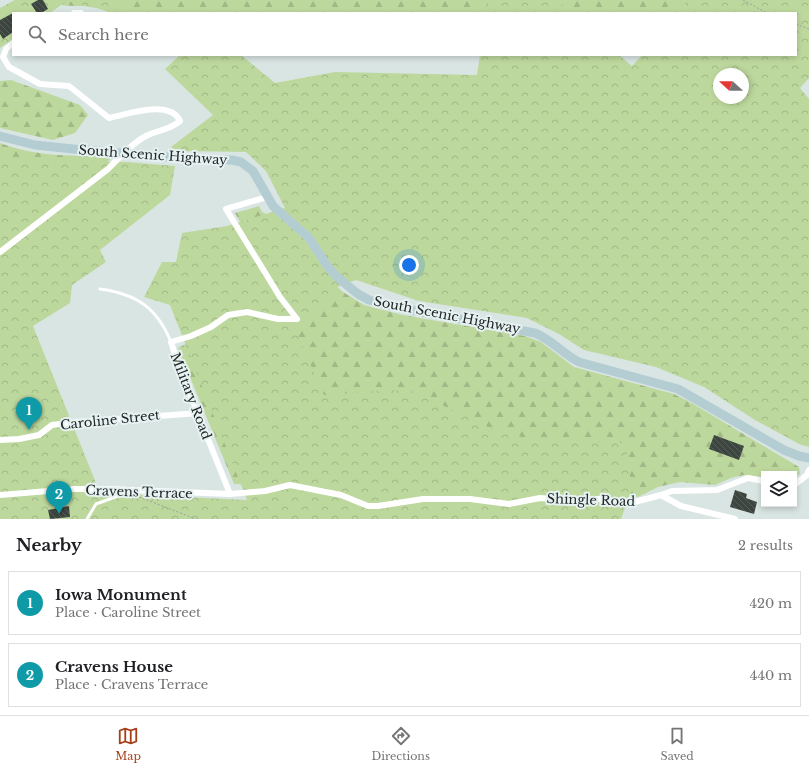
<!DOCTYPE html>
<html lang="en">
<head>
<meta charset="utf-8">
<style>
  :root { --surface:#fff; --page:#f6f6f6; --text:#202124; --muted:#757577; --line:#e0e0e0; --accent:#a74019 }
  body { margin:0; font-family:"Libre Baskerville",serif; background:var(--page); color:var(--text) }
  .controls { position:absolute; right:12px; bottom:12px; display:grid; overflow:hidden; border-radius:0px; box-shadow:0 2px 6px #0003 }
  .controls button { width:36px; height:36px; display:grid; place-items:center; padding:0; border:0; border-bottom:1px solid var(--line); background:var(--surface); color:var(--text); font:20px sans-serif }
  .compass { position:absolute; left:713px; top:68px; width:36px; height:36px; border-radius:50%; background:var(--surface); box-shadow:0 2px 6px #0003; rotate:291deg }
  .you { position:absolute; left:409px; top:265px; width:14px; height:14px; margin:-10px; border:3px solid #fff; border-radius:50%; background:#1a73e8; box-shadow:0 0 0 6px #1a73e833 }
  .badge { display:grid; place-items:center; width:26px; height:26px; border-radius:50%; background:var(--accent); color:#fff; font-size:13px; font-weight:700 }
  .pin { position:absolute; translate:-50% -33px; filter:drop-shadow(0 1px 2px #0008) }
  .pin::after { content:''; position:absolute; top:21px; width:14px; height:12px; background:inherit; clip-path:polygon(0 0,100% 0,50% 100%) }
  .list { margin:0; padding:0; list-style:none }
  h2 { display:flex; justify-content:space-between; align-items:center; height:52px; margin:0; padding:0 16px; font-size:17px }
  h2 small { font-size:13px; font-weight:400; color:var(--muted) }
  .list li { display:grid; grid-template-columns:26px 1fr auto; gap:12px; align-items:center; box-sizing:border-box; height:64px; margin:0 8px 8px; padding:0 8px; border:1px solid var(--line); border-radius:0px }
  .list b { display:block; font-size:15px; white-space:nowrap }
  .list p { margin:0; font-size:13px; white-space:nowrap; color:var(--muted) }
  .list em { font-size:13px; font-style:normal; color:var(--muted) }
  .icon { flex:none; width:22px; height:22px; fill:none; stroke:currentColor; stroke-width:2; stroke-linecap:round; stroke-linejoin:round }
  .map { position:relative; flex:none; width:809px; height:519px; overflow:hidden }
  .search { position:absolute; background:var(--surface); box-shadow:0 2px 6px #0003; left:12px; right:12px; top:12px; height:44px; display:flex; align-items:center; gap:10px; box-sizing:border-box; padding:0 14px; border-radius:0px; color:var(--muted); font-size:15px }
  .sheet { height:196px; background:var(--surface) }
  nav { display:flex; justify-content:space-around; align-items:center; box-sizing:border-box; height:56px; border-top:1px solid var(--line); background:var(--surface); font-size:11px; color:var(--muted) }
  nav a { display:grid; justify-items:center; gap:2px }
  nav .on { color:var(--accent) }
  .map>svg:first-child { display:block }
  .forest { fill:url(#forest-firs) }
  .park { fill:url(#park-crowns); fill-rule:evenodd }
  .building { fill:url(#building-back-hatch) }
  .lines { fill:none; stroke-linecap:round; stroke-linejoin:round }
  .path { stroke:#98a1a0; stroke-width:1; stroke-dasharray:2 2; stroke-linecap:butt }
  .lane { stroke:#fff; stroke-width:3 }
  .street { stroke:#fff; stroke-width:6 }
  .secondary { stroke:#b4cdd3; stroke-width:9 }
  .labels { text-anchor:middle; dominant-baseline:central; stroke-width:4; stroke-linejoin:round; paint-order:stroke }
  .street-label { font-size:13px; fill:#222726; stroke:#e6f2f1 }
</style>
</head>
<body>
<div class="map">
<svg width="809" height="519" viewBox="0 0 809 519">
  <defs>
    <pattern id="forest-firs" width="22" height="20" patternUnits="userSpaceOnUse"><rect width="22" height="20" fill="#bdd89d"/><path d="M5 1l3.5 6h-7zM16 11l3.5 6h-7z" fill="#a2b987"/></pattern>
    <pattern id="park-crowns" width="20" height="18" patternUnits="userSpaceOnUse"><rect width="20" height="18" fill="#bdd89d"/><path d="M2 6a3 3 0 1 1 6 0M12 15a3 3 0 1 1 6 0" fill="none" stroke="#a2b987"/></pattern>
    <pattern id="building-back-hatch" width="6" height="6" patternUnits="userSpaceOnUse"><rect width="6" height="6" fill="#3d4540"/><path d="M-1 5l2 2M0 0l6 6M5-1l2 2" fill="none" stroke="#575d59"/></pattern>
  </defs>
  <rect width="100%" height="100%" fill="#d9e5e3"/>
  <path class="forest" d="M51 0H720L742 13H109C88 0 64 12 51 0Z
    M11 80 80 105 88 115 75 133 53 140 0 128V81Z
    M0 143C33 156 69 156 104 156L110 159 104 167 0 244Z
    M259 206 262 212 278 220 320 271 343 292 364 305 403 315 525 336 541 342 574 367 674 394 690 402 799 467 800 474 794 477V474H764V477L744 475 731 478 715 485 680 482 658 487 638 497 600 492 234 484 178 348 282 293 235 213Z"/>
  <path class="park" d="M15 0H119L117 13 67 1 50 13H13V39L0 48V8Z
    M487 0H557L572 13H486Z
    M688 0H809V78L800 88 809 99V447L799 444 755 420 704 387 656 367 584 350 559 334 527 318 419 301 356 280 337 287 296 332 324 395 387 390 415 392 488 427 532 440 625 443 632 489 621 519H0V155L17 161 126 162 175 166 170 195 100 250 106 262 72 285 70 303 33 326 100 493 247 500 170 305 144 297 162 262H176L182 233 227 226 285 208 266 171 246 152 175 151 171 147 213 115 165 69 180 55H241L275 83 335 72 477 75 480 55H619L632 66 642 55H796V13H677ZM719 74H743V98H719Z"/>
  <path class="building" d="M38 0H43L48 9 41 13H37L31 4Z
    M13 13V32L3 39 0 34V20Z
    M714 435 744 446 739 460 709 449Z
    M735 490 747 494 746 498 757 502 754 514 730 507Z
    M69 506 70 517 50 519 48 510Z"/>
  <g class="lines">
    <path class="path" d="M743 0 767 13
      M796 24 809 29
      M139 497 196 519"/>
    <path class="lane" d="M100 289C137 294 157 308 171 342
      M87 519 96 504 121 495 122 490"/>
    <path class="street" d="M74 13H81
      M267 197 226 209 280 297 297 319
      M0 252 108 169C119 158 132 143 146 136 158 130 170 130 180 121 170 99 128 114 109 118L69 86 40 84 9 67 3 57 6 49 13 43
      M0 440 19 439 39 435 52 425 76 422 199 413
      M794 485 807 475 809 470
      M230 494 178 364 171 342 191 336 211 327 228 315 247 312 278 319H297
      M0 495 73 489H108L230 494 265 491 290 485 341 495 368 506H378L423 499H470L509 504 540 498 564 500 600 499 631 503 661 495 681 506 735 519
      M661 495 672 491 717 490 748 478 764 481"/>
    <path class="secondary" d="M0 136 35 145 73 149 193 159 232 160 241 162 253 171 273 206 309 238 328 267 337 277 358 294 369 300 400 308 535 333C552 340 563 354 579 362L678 389 784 450 799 456 809 458"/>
  </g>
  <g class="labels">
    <g class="street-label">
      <text transform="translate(153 155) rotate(4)">South Scenic Highway</text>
      <text transform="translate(447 315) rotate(11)">South Scenic Highway</text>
      <text transform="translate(191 396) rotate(69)">Military Road</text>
      <text transform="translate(110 420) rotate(-6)">Caroline Street</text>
      <text transform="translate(139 492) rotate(2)">Cravens Terrace</text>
      <text transform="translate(591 500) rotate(2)">Shingle Road</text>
    </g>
  </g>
</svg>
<div class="controls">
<button><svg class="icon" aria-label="layers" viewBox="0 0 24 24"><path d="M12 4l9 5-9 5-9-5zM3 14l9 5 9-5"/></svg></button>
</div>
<svg class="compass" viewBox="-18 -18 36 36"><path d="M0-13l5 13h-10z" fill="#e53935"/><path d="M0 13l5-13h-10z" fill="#757577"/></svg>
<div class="you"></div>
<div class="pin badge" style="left:29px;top:430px;background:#0f9aa8">1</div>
<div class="pin badge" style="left:59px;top:514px;background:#0f9aa8">2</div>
<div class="search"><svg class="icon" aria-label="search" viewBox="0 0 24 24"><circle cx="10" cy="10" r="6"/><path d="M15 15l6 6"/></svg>Search here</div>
</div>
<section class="sheet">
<h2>Nearby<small>2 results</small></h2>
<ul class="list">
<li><span class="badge" style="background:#0f9aa8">1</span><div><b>Iowa Monument</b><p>Place · Caroline Street</p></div><em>420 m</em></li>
<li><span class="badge" style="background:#0f9aa8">2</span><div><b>Cravens House</b><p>Place · Cravens Terrace</p></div><em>440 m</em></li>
</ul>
</section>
<nav>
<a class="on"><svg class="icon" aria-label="map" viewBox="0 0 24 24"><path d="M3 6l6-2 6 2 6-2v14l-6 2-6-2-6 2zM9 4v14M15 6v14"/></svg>Map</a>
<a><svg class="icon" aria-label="directions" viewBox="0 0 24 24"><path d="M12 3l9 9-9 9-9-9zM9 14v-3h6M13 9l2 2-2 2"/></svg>Directions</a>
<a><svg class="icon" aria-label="saved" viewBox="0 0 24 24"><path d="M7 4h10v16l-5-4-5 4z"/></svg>Saved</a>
</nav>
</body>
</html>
